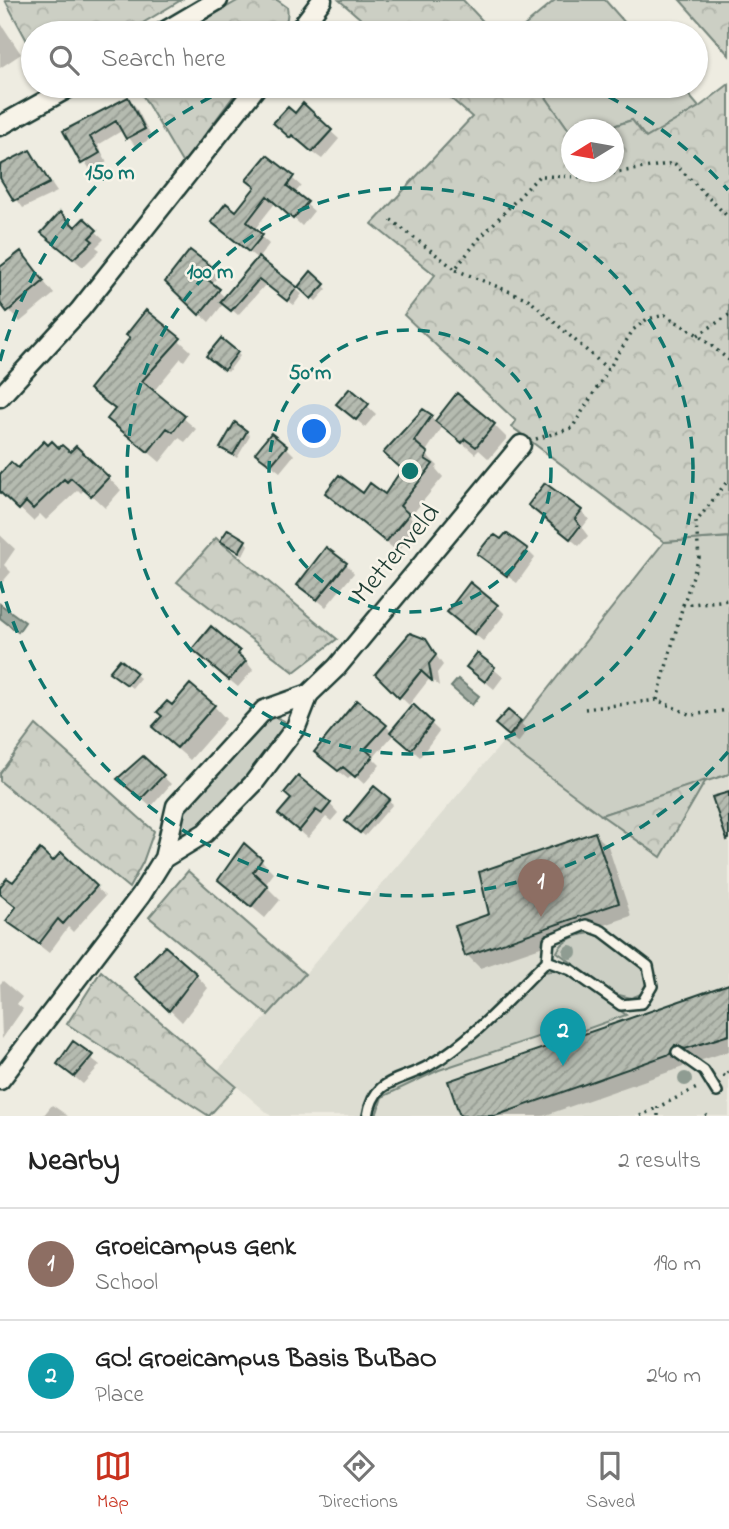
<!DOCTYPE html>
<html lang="en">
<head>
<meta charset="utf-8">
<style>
  :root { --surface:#fff; --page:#f2f2f2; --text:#222; --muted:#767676; --line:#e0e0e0; --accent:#c8321e }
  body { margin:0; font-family:"Indie Flower",sans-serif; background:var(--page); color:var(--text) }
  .compass { position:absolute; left:561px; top:119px; width:63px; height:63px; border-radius:50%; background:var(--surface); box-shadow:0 2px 5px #0004; rotate:259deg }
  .you { position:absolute; left:315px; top:432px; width:24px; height:24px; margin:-18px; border:5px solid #fff; border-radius:50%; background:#1a73e8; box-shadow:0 0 0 10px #1a73e833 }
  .badge { display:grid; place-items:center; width:46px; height:46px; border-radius:50%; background:var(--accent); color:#fff; font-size:23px; font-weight:700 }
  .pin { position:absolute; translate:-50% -58px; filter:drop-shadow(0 2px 4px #0008) }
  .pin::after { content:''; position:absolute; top:37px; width:24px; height:21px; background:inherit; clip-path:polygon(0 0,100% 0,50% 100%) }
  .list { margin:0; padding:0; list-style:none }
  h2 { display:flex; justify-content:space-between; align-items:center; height:91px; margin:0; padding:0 28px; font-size:30px }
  h2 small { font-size:23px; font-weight:400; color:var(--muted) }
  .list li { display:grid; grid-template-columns:46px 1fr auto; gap:21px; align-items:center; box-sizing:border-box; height:112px; padding:0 28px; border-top:2px solid var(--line) }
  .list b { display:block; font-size:26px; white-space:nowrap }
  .list p { margin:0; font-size:23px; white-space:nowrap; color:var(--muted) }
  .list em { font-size:23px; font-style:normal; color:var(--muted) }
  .icon { flex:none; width:38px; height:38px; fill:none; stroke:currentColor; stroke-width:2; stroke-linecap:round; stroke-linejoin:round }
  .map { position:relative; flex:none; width:729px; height:1116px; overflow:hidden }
  .search { position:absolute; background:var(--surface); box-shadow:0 2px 5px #0004; left:21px; right:21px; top:21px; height:77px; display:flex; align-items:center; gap:18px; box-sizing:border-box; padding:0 24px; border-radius:38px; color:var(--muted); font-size:26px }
  .sheet { height:315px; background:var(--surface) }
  nav { display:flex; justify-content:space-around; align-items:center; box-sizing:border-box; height:98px; border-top:2px solid var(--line); background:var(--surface); font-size:19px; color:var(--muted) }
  nav a { display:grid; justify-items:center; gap:4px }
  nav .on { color:var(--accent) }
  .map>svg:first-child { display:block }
  .built { fill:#ddddd2 }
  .green { fill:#cccfc4; stroke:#76867c; stroke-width:2 }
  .forest { fill:url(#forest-crowns); stroke:#76867c; stroke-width:2 }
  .water { fill:#9fa99f; stroke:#6c7e74; stroke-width:2 }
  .shadow { fill:#0003 }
  .building { fill:url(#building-hatch); stroke:#1f3d34; stroke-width:2 }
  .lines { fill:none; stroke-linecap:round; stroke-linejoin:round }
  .lane-casing { stroke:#1f3d34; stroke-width:14 }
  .street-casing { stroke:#1f3d34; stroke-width:23 }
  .path { stroke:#1f3d34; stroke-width:3.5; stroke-dasharray:2 5; stroke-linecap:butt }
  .lane { stroke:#f7f3e8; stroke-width:9 }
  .street { stroke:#f7f3e8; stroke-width:18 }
  .tree { fill:#8f9c92 }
  .ring { fill:none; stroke:#0f766e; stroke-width:3.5; stroke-dasharray:12 9 }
  .labels { text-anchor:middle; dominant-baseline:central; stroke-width:5; stroke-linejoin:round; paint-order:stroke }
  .street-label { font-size:28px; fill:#1f3d34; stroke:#f7f3e8 }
  .centre { fill:#0f766e; stroke:#f7f3e8; stroke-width:3.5 }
  .ring-label { font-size:21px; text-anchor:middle; font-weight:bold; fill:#0f766e; stroke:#f7f3e8; stroke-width:5; stroke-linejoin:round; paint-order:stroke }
</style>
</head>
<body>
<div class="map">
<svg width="729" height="1116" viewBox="0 0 729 1116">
  <defs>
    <pattern id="forest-crowns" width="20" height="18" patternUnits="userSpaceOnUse" patternTransform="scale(1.75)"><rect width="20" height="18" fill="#cccfc4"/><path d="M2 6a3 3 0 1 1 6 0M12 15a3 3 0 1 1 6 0" fill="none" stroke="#afb3a9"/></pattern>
    <pattern id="building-hatch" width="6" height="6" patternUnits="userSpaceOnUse" patternTransform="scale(1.75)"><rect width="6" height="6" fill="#b5bbb0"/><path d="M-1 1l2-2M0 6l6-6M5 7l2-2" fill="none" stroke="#939990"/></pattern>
  </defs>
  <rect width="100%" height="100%" fill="#eeece1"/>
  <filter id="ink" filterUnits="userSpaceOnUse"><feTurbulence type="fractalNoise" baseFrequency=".0143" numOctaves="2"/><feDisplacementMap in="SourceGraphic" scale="14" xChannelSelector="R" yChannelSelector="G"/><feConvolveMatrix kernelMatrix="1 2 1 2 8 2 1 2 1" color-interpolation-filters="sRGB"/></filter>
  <g filter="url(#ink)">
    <path class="built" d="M503 742 660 857 706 780 729 774V1116H271L218 1070 305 974Z"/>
    <path class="green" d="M555 0H605L634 33H516Z
      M538 86H681L699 107 646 138 632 120 604 129 572 130 571 133Z
      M729 537V774L601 815 503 742 509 738 664 542Z
      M271 715 284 721V727C261 770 227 806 189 835L183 833 180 827 183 811 264 719Z
      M591 933C611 940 643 960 647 982L641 994 631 998 615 994 557 952C564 938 577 935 591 933Z
      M562 970 576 976 626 1015 573 1034 570 1026 439 1070 382 1097 376 1116H373V1106L378 1096 454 1056 542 972Z"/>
    <path class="forest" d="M5 0H181L126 33H33V52Z
      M239 0H277L287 7C289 17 286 25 280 33H182Z
      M339 0H463L494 33H377Z
      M680 0H729V55Z
      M729 84V537L664 542 512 427 516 421 404 315 435 275 372 224 472 117 437 86H538L571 133 572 172H614V130L604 129 632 120 646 138 699 107Z
      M137 86H241L183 164Z
      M216 538 337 639 294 672 177 582Z
      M36 725 154 831 143 862 129 888 0 781V773Z
      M706 780 661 857 601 815Z
      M188 871 305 974 268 1015 149 917Z
      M101 971 236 1086 209 1116 67 1024Z"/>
    <path class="water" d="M0 604 25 622 18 632 0 618Z
      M458 679 479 696 472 705 451 687Z"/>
    <path class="shadow" d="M0 22 21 54 0 68Z
      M128 99 136 107 152 138 136 147 123 130 98 145 107 162 91 171 65 131Z
      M303 106 339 139 322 159 284 132Z
      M30 152 57 192 23 208 0 176V167Z
      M270 159 301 186 294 194 314 211 302 226 276 202 254 230 269 244 258 259 221 230 257 188Z
      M84 221 104 239 96 247 100 250 83 267 52 241 75 230Z
      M190 252 218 276 211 285 226 298 258 259 302 294 294 305 266 284 238 315 224 303 209 322 167 282Z
      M31 266 54 294 20 322 0 300V270Z
      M311 274 327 289 316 301 300 287Z
      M147 312 191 351 184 361 181 358 153 392 196 429 185 442 179 438 160 462 110 419 116 411 92 389 132 338Z
      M237 353 240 356 228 372 212 359Z
      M350 390 376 414 365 427 347 412Z
      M423 411 436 422 494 425 507 438 489 459 479 450 475 454 443 426 425 453 438 466 436 469 443 477 410 517 419 526 398 552 338 504 363 496 385 497 404 469Z
      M246 432 250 436 237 458 222 448Z
      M286 447 294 455 280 472 266 461Z
      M18 471 108 478 121 490 105 508 85 489 81 493 78 490 46 520 40 514 33 521 0 490V476Z
      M581 511 589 519 582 528 588 536 579 546 539 513Z
      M0 535 15 549 4 565 11 572 0 585Z
      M245 541 248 545 243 555 226 544Z
      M527 550 535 558 517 583 488 562Z
      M346 564 354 573 326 607 299 585Z
      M497 606 505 614 483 641 457 620Z
      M425 640 443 665 437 673 439 686 430 678 409 705 377 674Z
      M239 652 253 670 238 687 205 660Z
      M478 656 503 677 494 689 468 667Z
      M120 662 140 678 132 688 115 675Z
      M214 706 226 719 190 760 167 740 172 708Z
      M413 706 439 731 420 757 394 734 373 758 380 765 364 784 353 774 348 779 324 760 386 726 392 732Z
      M508 712 528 730 518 743 497 724Z
      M143 758 171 784 151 807 128 787Z
      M375 789 393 804 365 836 351 825Z
      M330 804 338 813 331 821 326 817 308 838 280 814Z
      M595 834 608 846 631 916 480 968 467 955 491 915Z
      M261 860 274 873 265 885 280 900 265 918 220 880Z
      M53 863 95 887 105 896 73 932 68 927 49 953 8 921 18 908 0 890Z
      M196 975 208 988 182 1022 136 977Z
      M3 981 22 997 17 1004 23 1009 2 1039 0 984Z
      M729 986V1051L699 1061 688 1057 683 1067 543 1116H462Z
      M73 1044 100 1065 83 1084 59 1064Z
      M52 1105 68 1116H43Z"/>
    <path class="building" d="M128 97 145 129 126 139 116 121 90 137 100 153 81 164 63 131Z
      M303 103 332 130 312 152 292 135 290 138 273 123 288 107 295 113Z
      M30 150 50 183 14 201 0 178V165Z
      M267 155 294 176 287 186 308 202 293 219 267 196 247 222 263 235 249 252 211 222 226 203 236 211 255 187 246 180Z
      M60 212 75 227 84 218 97 230 89 238 93 241 73 259 41 233Z
      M190 250 211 266 203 276 220 289 199 315 165 282Z
      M21 251 44 281 7 312 0 303V267Z
      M258 257 297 287 287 301 259 279 231 311 220 302Z
      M311 271 325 284 311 299 298 287Z
      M146 310 181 338 142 381 185 416 173 432 167 428 148 452 107 419 115 409 89 389 130 338 126 335Z
      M221 338 238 352 224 370 206 356Z
      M350 388 369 404 356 420 336 404Z
      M457 393 495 424 476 447 465 439 462 443 435 421Z
      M423 409 432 415 414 441 428 453 425 459 433 464 400 506 409 514 386 542 325 493 339 475 363 493 370 483 385 494 402 469 383 453Z
      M235 422 247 431 233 455 220 448Z
      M271 433 287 446 271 465 255 453Z
      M44 441 48 445 52 441 59 448 62 445 70 452 76 446 109 477 91 496 71 478 67 482 64 479 33 509 26 502 19 510 0 492V474L11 462 18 468Z
      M545 483 582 510 575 519 580 526 570 539 528 505Z
      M228 529 246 540 239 552 220 541Z
      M506 533 528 549 507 576 477 554 488 540 495 535 501 539Z
      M326 547 347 563 317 600 297 585Z
      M470 582 498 605 474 634 447 612Z
      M211 626 240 651 238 654 246 661 229 680 192 649Z
      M410 633 426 639 436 655 429 664 432 681 421 671 399 698 375 674Z
      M477 653 495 667 485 682 466 667Z
      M120 659 137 673 127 685 109 672Z
      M190 684 215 705 177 748 152 727 162 716 157 712 167 701 172 705Z
      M357 700 387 725 365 749 373 756 355 777 343 767 338 771 314 752Z
      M413 704 432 722 411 750 390 732Z
      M508 710 521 721 509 736 495 724Z
      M143 756 164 775 141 799 117 779Z
      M298 776 331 803 322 814 316 810 299 831 278 814 291 799 284 793Z
      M374 786 390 799 360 833 345 821Z
      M729 792V839L727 840 712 797Z
      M595 832 619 903 465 956 455 926 489 914 479 872Z
      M244 843 262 859 253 872 268 886 251 907 218 880Z
      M40 849 53 861 61 852 97 886 63 924 58 919 39 944 6 921 16 907 0 894V887L7 878 13 882Z
      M165 946 197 974 169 1011 134 977Z
      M729 984V1035L685 1049 675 1045 670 1054 495 1116H460L448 1081Z
      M73 1041 93 1055 74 1077 57 1064Z"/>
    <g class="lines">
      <defs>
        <path id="lane" d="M586 925 602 931 648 966 652 986 642 1003 621 1005 571 970 547 961 549 940Z
          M677 1052 704 1071 717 1092
          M368 1116C374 1076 402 1082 430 1065 474 1039 511 996 547 961"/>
        <path id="street" d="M162 33 218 0
          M297 33 322 0
          M0 126 72 86
          M0 397 80 310 257 86
          M164 858 205 833 253 784 296 727 309 694 337 667 521 445
          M0 1080 141 895 164 858 176 806 264 710 309 694"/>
      </defs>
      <use href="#lane" class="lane-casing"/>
      <use href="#street" class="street-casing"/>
      <path class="path" d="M391 220 455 269 478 240 539 176 590 177 674 163 729 218
        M456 270 528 299 610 371
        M698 335 729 315
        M536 439 572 428 633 330 647 319 665 315 698 335 729 360
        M683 605 699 558 696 522 729 479
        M657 700 683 605 729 600
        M585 709 657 700 691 715 729 710
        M729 1072 723 1075 729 1079
        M706 1115 707 1116
        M640 1116 658 1107
        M658 1116V1107L699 1087"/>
      <use href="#lane" class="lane"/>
      <use href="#street" class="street"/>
    </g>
    <g class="tree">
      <circle cx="570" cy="952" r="7"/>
      <circle cx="685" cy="1079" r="7"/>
    </g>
  </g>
  <g class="ring">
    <circle cx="410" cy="471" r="141"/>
    <circle cx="410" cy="471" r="283"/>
    <path d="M728 752A424 424 0 0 1 0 581M0 361A424 424 0 0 1 231 87M589 87A424 424 0 0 1 728 190"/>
  </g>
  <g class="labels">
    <g class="street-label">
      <text transform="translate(397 554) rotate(-50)">Mettenveld</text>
    </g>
  </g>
  <circle cx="410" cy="471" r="10" class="centre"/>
  <g class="ring-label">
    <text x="110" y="179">150 m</text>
    <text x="210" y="278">100 m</text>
    <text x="310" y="379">50 m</text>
  </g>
</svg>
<svg class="compass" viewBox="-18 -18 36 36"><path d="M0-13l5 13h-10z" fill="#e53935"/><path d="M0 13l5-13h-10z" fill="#767676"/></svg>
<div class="you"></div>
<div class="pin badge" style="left:541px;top:917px;background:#8d6e63">1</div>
<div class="pin badge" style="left:563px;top:1066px;background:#0f9aa8">2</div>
<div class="search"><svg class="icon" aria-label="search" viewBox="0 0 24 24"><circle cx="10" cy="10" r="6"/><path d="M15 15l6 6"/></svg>Search here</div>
</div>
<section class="sheet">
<h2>Nearby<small>2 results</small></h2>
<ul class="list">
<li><span class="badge" style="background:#8d6e63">1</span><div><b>Groeicampus Genk</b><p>School</p></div><em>190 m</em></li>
<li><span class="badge" style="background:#0f9aa8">2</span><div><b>GO! Groeicampus Basis BuBaO</b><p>Place</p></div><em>240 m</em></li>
</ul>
</section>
<nav>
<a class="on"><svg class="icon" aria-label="map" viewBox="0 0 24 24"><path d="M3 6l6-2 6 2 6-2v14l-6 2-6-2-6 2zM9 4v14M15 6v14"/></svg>Map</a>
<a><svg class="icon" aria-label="directions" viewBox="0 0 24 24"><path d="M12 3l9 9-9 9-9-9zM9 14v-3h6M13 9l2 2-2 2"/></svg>Directions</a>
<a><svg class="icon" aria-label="saved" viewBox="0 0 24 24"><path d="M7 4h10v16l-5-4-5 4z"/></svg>Saved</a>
</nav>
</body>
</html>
